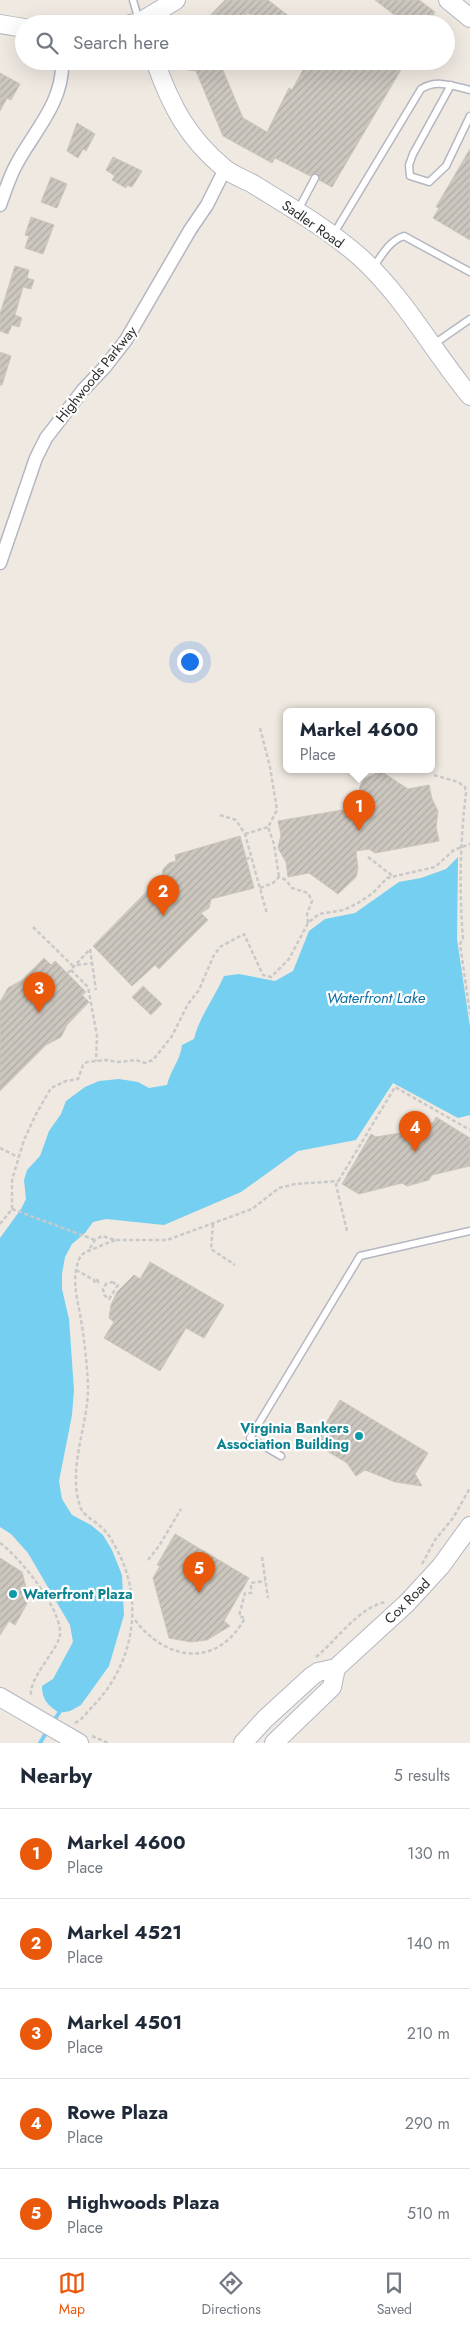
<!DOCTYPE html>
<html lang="en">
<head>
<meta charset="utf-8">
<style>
  :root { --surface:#fff; --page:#f2f2f3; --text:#1f2937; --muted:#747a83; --line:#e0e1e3; --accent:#ea580c }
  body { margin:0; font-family:Jost,sans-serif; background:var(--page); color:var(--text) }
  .you { position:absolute; left:189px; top:661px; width:18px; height:18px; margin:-12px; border:4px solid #fff; border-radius:50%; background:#1a73e8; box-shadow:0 0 0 8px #1a73e833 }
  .badge { display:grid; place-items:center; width:32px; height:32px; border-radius:50%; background:var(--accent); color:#fff; font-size:16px; font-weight:700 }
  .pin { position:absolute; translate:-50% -41px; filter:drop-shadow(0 1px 2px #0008) }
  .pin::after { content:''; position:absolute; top:26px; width:18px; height:15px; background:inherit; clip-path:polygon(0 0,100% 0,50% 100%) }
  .popup { position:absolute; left:283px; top:708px; width:152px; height:65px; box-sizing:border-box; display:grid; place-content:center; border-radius:8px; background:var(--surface); filter:drop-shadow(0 1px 4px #0005); font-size:16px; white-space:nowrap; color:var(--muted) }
  .popup b { font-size:19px; color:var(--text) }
  .popup::after { content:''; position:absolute; left:50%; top:100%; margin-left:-10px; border:10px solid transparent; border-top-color:var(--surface) }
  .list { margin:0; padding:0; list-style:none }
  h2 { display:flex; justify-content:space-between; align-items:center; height:65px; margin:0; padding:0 20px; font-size:21px }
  h2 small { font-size:16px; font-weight:400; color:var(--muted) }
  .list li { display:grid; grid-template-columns:32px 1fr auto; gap:15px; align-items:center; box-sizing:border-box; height:90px; padding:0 20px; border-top:1px solid var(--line) }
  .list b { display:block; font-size:19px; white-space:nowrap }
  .list p { margin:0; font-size:16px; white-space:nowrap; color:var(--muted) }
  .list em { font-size:16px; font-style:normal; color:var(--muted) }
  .icon { flex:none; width:28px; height:28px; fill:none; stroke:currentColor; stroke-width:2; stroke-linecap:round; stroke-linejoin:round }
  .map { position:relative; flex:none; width:470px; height:1743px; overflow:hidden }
  .search { position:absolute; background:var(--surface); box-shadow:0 5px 20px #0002; left:15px; right:15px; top:15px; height:55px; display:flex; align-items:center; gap:12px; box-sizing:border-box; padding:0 18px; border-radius:28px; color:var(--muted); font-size:19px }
  .sheet { height:515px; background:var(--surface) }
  nav { display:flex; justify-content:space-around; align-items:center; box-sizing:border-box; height:70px; border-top:1px solid var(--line); background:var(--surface); font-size:14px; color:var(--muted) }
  nav a { display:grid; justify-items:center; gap:2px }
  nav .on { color:var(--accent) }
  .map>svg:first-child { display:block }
  .water { fill:#75cff0 }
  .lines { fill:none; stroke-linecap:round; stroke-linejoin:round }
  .stream { stroke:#75cff0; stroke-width:4 }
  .building { fill:url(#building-hatch); stroke:#cbc5ba }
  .lane-casing { stroke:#b4b7c1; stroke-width:9 }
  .street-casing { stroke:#b4b7c1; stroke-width:15 }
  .secondary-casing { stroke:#b4b7c1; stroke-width:20 }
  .path { stroke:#c9c9c9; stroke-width:2.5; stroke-dasharray:4 2.5; stroke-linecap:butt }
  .lane { stroke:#fff; stroke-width:6 }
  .street { stroke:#fff; stroke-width:12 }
  .secondary { stroke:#fff; stroke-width:18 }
  .culture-dot { fill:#0f9aa8; stroke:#fff; stroke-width:2 }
  .labels { text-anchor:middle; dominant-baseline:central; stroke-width:4.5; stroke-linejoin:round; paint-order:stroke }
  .street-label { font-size:14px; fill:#2e2e2e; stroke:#fff }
  .culture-label { font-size:14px; font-weight:bold; fill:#0d838f; stroke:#fff; text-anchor:end }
  .water-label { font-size:15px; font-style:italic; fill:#0d6fa3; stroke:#fff }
</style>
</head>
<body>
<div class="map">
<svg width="470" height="1743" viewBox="0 0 470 1743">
  <defs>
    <pattern id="building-hatch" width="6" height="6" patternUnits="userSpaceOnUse" patternTransform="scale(1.25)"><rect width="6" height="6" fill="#cbc7bf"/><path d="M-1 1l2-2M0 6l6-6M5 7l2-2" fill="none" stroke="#afaba4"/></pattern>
  </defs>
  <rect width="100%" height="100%" fill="#efe9e1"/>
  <path class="water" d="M458 857 457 939 470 1027V1115L458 1118 393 1083 356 1140 298 1151 241 1192 164 1225 106 1219 93 1222 85 1233 72 1244 65 1257 62 1274V1289L69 1319 74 1390 72 1415 59 1481 62 1499 72 1515 91 1525 103 1535 112 1550 122 1575 124 1615 109 1666 81 1705 70 1711 59 1713C48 1705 42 1700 42 1686L53 1679 73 1642 70 1625 28 1553 11 1534 0 1527V1238L21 1209 26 1199 24 1180 27 1170 40 1156 49 1131 61 1114 66 1101 85 1087 99 1081 119 1079 138 1082 149 1088 167 1085C171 1069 180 1061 182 1045L194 1039C199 1017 215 997 224 976L239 974 275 981 293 971 309 931 325 919 355 913 399 882 421 878 446 869Z"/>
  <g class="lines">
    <path class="stream" d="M53 1722 59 1713
      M40 1743 48 1730"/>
  </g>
  <path class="building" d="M225 0H268L299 24H261L248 13 239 24H202Z
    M375 0H419L435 12 428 24H399L401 20Z
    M189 61H219L243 118 267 132 289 88 292 90 308 61H367L374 65 376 61H406L332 187 319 180 317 173 310 176 275 158 272 163 223 136 196 71 188 70Z
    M0 73 20 84 11 100 7 98 0 111Z
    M77 123 95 134 86 151 83 149 78 158 67 151Z
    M470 149V240L433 218 439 208 436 207Z
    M113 157 142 171 132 187 127 185 126 188 112 180 115 176 106 170Z
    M51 177 67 184 57 208 41 202Z
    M31 217 54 225 43 254 25 248 29 236 25 235Z
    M15 266 29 270 27 278 34 280 31 289 23 287 15 315 22 318 19 327 12 325 8 334 0 331V314Z
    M0 352 11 356 2 385H0Z
    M379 770 408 789 429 785 432 799 438 811 436 827 439 841 375 853 369 849 356 851 358 869 356 877 338 894 309 873 288 877 286 862 278 848 281 835 278 821 342 810 348 813 362 811 359 794 360 786 364 779 375 774Z
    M240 836 254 888 211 899 209 908 201 913 208 920 159 969 155 965 132 986 93 946 162 876 163 869 169 863 176 861 175 855Z
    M44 958 51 965 55 961 86 992 82 995 89 1002 67 1025 61 1037 46 1045 0 1091V1002L8 988 22 980Z
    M143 986 162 1004 151 1015 132 997Z
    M436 1117 470 1138V1166L432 1175 429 1180 407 1186 402 1183 359 1194 342 1184 371 1134 376 1137 412 1131 414 1128 433 1123Z
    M150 1262 224 1305 204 1338 186 1328 160 1371 104 1338 114 1322 109 1318 111 1305 117 1292 134 1275 140 1279Z
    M340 1400 428 1453 415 1474 422 1486 395 1482 365 1470 356 1476 347 1463 314 1443Z
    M175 1534 249 1578 224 1621 230 1626 207 1640 191 1642 169 1638 153 1578 160 1566 157 1565Z
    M0 1558 22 1572 27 1591 23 1597 29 1600 15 1625 9 1621 0 1635Z"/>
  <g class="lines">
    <defs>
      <path id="lane" d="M133 0 139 21
        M451 85 413 154 409 165 410 176 429 182 446 166 470 116
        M298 210 315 178
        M333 235 421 89C437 79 453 86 470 90
        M373 268C382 255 389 241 404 236L470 272
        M434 344 470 319
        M281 1456 250 1438 360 1256 470 1231"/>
      <path id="street" d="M0 205C5 192 9 178 16 165 34 131 64 102 62 61
        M0 563 36 458 46 438 83 390 105 367 126 340 190 230 207 205 225 169"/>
      <path id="secondary" d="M448 0 470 18
        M0 24 24 28
        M130 24 140 22 176 0
        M155 61C171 106 187 137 224 168 232 175 244 179 253 184 290 207 327 228 360 257 405 298 432 350 470 396
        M0 1697 79 1743
        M243 1743 265 1719 312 1676 318 1672 336 1668 407 1603 441 1566 470 1526
        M274 1743 332 1687 336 1668"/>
    </defs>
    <use href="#lane" class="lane-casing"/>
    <use href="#street" class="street-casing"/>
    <use href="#secondary" class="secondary-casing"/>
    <path class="path" d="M260 728 270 767 277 810 268 827 274 844 279 877
      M434 775 458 782 465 787 466 793C460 842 459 890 463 939L460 944 470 1014
      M220 815 236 820 245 834 267 914
      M245 834 268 827
      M368 857 394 877
      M246 859 252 857
      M260 888 273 883 279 877 286 880 292 888 308 893 312 901 307 914 308 923
      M33 927 74 967
      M90 949 96 990
      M77 965 93 963
      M71 970 88 987 97 1036 96 1061
      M68 973 90 949
      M0 1148 18 1157
      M12 1209 95 1240
      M0 1224 12 1209V1180L24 1140 36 1114 51 1088 66 1081 78 1079 83 1065 87 1062 107 1060 118 1062 136 1060 145 1063 153 1060 172 1036 188 1004 199 990 213 957 220 947 244 934 263 975 271 977 289 959 308 923 319 914 344 910 358 903 373 893 387 878 435 867 454 850 470 844
      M213 1224 211 1249 235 1265
      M347 1231 336 1185 395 1087 470 1130
      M115 1240 88 1251 95 1240 102 1236 115 1240H167L252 1209 279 1188 295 1184 339 1181
      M76 1270 94 1280
      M97 1279 98 1282 95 1283 94 1280Z
      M112 1282 118 1285 109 1299 104 1295 103 1289 106 1284Z
      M0 1543C19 1556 68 1616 59 1639 53 1655 28 1680 31 1697
      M262 1557 268 1598
      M148 1560 159 1546 181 1509
      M422 1564 435 1540 453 1518 470 1488
      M135 1620C166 1661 217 1669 245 1618L239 1616 245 1593H251V1583L265 1581
      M316 1657C338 1639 357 1609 385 1602
      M75 1723C82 1720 88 1711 94 1705 134 1663 145 1600 116 1548 112 1540 108 1533 101 1527 94 1520 83 1516 80 1506 67 1467 89 1424 88 1385 87 1362 84 1337 80 1314 76 1293 71 1275 81 1255L88 1251
      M92 1736 108 1743"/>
    <use href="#lane" class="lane"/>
    <use href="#street" class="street"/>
    <use href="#secondary" class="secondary"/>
  </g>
  <g class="culture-dot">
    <circle cx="359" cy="1436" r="5"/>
    <circle cx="13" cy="1594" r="5"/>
  </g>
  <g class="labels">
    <g class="street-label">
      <text transform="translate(313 224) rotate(35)">Sadler Road</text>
      <text transform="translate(96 374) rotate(-51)">Highwoods Parkway</text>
      <text transform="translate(407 1601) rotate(-45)">Cox Road</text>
    </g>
    <g class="culture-label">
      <text x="349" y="1428">Virginia Bankers<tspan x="349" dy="16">Association Building</tspan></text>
      <text x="23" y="1594" text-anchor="start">Waterfront Plaza</text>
    </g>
    <g class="water-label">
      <text x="376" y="998">Waterfront Lake</text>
    </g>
  </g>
</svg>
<div class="you"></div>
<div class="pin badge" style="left:359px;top:831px">1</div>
<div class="popup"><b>Markel 4600</b>Place</div>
<div class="pin badge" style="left:163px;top:916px">2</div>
<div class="pin badge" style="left:39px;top:1013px">3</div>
<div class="pin badge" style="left:415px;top:1152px">4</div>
<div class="pin badge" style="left:199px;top:1593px">5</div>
<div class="search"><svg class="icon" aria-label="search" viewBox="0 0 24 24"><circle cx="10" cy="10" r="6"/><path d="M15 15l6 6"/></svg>Search here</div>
</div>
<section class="sheet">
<h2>Nearby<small>5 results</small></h2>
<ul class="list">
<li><span class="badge">1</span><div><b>Markel 4600</b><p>Place</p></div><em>130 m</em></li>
<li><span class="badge">2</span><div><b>Markel 4521</b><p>Place</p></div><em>140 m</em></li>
<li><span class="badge">3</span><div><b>Markel 4501</b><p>Place</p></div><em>210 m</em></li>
<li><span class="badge">4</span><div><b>Rowe Plaza</b><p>Place</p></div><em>290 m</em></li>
<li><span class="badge">5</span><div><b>Highwoods Plaza</b><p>Place</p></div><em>510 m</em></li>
</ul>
</section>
<nav>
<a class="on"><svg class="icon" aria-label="map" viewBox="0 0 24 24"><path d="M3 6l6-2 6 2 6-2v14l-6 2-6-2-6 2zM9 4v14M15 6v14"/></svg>Map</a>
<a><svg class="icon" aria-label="directions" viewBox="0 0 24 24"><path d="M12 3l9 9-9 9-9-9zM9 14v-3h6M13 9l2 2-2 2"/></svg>Directions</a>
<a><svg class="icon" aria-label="saved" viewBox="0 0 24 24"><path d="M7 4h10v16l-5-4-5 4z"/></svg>Saved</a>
</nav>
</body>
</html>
